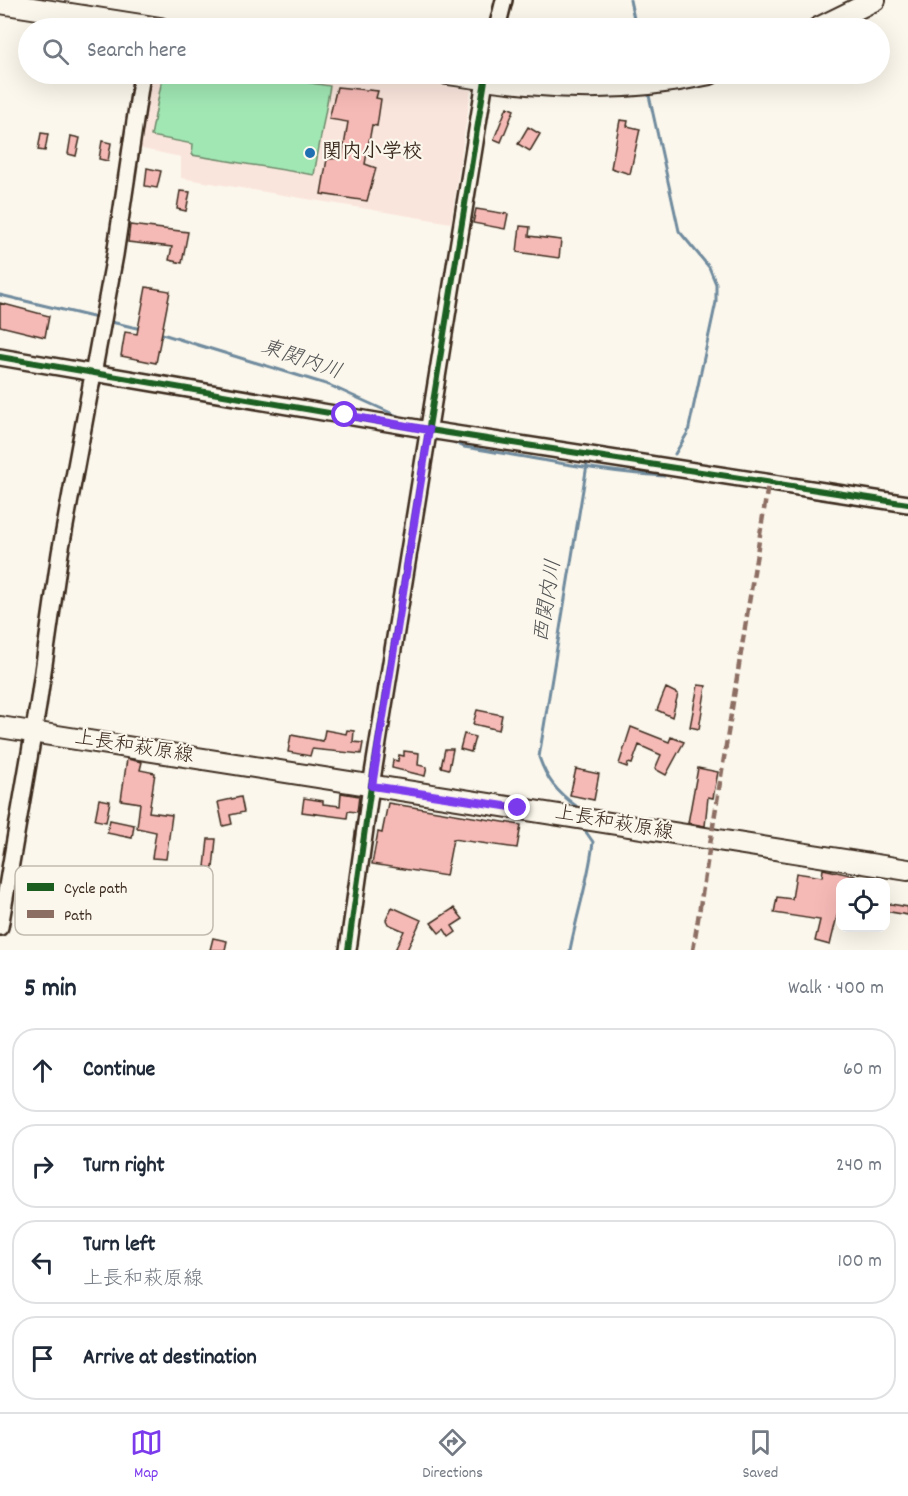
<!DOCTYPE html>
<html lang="en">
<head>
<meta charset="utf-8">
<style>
  :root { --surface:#fff; --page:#f6f6f7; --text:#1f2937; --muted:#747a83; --line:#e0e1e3; --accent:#7c3aed }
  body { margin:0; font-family:Dekko,"Klee One",sans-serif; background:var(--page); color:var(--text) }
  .controls { position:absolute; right:18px; bottom:18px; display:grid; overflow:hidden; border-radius:12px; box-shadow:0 6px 24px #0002 }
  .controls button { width:54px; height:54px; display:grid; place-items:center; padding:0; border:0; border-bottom:2px solid var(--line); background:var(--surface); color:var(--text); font:30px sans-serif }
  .stop { position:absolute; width:18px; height:18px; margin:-14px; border:4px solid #7c3aed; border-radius:50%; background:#fff }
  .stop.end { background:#7c3aed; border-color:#fff; box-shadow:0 2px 6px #0008 }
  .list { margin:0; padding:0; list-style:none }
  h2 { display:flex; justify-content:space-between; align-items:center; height:78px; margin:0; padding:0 24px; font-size:26px }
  h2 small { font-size:20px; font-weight:400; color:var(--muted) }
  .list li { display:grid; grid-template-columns:39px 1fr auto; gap:18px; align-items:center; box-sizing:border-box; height:84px; margin:0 12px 12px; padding:0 12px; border:2px solid var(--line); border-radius:24px }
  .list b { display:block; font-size:22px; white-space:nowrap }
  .list p { margin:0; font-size:20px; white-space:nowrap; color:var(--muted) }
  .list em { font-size:20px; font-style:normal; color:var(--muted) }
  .icon { flex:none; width:33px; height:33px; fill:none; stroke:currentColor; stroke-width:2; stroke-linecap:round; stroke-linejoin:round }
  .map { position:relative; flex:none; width:908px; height:950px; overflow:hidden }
  .search { position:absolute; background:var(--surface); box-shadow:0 6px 24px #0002; left:18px; right:18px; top:18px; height:66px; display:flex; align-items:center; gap:15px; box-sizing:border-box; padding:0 21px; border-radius:33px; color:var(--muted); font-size:22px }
  .sheet { height:462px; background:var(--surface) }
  nav { display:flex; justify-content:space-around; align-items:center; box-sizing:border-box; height:84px; border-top:2px solid var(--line); background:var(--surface); font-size:16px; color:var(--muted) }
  nav a { display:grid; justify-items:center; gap:3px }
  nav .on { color:var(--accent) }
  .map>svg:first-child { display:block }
  .built { fill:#fae5dc }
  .green { fill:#a1e7b4; stroke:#6e8869; stroke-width:1.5 }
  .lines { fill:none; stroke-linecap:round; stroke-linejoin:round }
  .stream { stroke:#708b9e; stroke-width:3 }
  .building { fill:#f6bab6; stroke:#3b2a1e; stroke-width:1.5 }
  .minor-casing { stroke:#3b2a1e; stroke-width:20 }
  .major-casing { stroke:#3b2a1e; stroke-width:24 }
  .minor { stroke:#fbf7ec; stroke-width:15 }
  .major { stroke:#fbf7ec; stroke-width:20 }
  .quiet { stroke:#8d6e63; stroke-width:4.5; stroke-dasharray:9 4.5; stroke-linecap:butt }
  .cycleway-casing { stroke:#fbf7ec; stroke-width:10 }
  .cycleway { stroke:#1b5e20; stroke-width:6 }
  .route { stroke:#7c3aed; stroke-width:8 }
  .poi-dot { fill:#1f6fb2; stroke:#fbf7ec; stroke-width:2 }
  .labels { text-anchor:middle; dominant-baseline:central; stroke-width:4.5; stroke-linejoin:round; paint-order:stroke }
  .poi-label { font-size:20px; font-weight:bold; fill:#3b2a1e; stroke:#fbf7ec; text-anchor:start }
  .street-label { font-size:20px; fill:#3b2a1e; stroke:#fbf7ec }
  .water-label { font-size:21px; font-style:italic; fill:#515253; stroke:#fbf7ec }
  .key { fill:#fbf7ec; stroke:#c1baae; stroke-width:1.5 }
  .key-label { font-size:16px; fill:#3b2a1e }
</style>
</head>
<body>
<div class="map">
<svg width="908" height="950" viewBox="0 0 908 950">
  <rect width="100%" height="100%" fill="#fbf7ec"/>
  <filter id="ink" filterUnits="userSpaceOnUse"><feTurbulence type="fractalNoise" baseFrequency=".0167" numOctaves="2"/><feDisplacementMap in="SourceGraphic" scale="12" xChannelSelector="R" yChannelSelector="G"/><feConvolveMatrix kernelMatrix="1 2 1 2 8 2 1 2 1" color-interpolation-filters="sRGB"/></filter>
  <g filter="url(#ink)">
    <path class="built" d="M148 74H373L471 90 451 223 181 178V157L137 148Z"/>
    <path class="green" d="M163 74H255L330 86 314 175 192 155 193 144 151 136Z"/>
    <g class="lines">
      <path class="stream" d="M630 0 636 28
        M648 91 679 231 709 267 716 284V302L688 432 675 454
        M0 295 97 318
        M107 321 141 329
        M159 333 329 385 402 418
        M449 440 464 447C530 457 597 472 664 476
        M576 806C557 792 547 780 539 757L587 465
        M570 950C577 913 589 879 593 842L586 832"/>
    </g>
    <path class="building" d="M337 87 378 91 376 98 381 99 377 126 372 125 365 164 376 168 367 201 321 194 327 159 342 158 348 122 329 119Z
      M507 107 514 110 501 142 494 139Z
      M620 120 628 121 627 126 640 129 630 174 611 168Z
      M528 127 540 134 530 151 518 144Z
      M41 133 48 134 45 151 38 150Z
      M71 136 80 138 76 156 68 154Z
      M102 141 111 143 108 161 99 159Z
      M147 168 161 171 157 188 145 186Z
      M180 191 190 192 186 211 177 209Z
      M476 209 508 214 505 229 473 223Z
      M130 225 188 232 182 263 169 260 172 247 128 242Z
      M520 226 530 227 529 236 561 240 559 258 517 252Z
      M146 287 170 291 156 363 121 356 125 332 137 334Z
      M0 303 49 316 45 337 0 326Z
      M698 685 706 686 699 729 690 727Z
      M666 688 678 694 672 717 657 710Z
      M477 710 502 715 499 730 473 724Z
      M631 727 669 742 671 737 684 742 666 775 655 769 661 755 639 745 632 764 628 763 627 767 619 764Z
      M325 730 346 734 347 730 354 731 353 742 363 743 361 754 312 749 310 756 288 752 291 735 323 741Z
      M464 734 475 737 471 752 460 749Z
      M445 749H453L449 769 441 767Z
      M404 751 419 753 418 765 427 767 425 776 392 768 393 760 398 761 399 755 404 756Z
      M127 759 142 762 140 770 155 773 149 812 172 815 166 859 152 858 156 832 137 828 140 803 121 800Z
      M698 768 718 772 713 798 708 797 705 826 688 823Z
      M576 769 599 774 594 800 570 795Z
      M341 793 359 796 357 812 348 811 347 818 302 812 304 798 323 801V804L340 806Z
      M241 797 244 812 230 815 232 824 223 826 218 802Z
      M99 799 110 801 106 822 95 820Z
      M388 803 521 825 517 848 453 839 446 876 372 864 378 832 382 833Z
      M110 820 134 825 132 838 107 833Z
      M208 839H216L213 868 205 867Z
      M823 869 855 876 854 882H840V904L830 945 815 941 820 920 774 913 777 897 792 899 796 873 822 877Z
      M885 903 908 907V915L885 911Z
      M392 907 421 920 407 950H395L404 931 388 924 386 920Z
      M454 908 463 919 452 926 456 932 449 937 444 929 439 933 431 923Z
      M213 938 227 941 225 950H210Z"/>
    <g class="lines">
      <defs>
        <path id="minor" d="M497 28 504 0
          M0 357 429 430 908 504
          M0 927 38 706 60 553 115 255 142 74
          M348 950 371 786 486 74"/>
        <path id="major" d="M0 3 160 28
          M818 28 875 0
          M448 74C542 88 615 95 710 74
          M0 727 908 870"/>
      </defs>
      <use href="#minor" class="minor-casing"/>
      <use href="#major" class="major-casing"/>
      <use href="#minor" class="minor"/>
      <use href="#major" class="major"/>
      <path class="quiet" d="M693 950 768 485"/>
      <defs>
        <path id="cycleway" d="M0 357 429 430 908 504
          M348 950 371 786 486 74"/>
      </defs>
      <use href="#cycleway" class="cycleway-casing"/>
      <use href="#cycleway" class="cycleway"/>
    </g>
  </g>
  <g class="lines" filter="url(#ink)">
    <path class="route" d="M345 415 429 430 372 786 518 808"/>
  </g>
  <circle class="poi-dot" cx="310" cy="153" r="6"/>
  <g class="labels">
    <g class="poi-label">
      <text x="322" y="153">関内小学校</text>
    </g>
    <g class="street-label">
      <text transform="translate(134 748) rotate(9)">上長和萩原線</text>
      <text transform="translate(614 824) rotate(10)">上長和萩原線</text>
    </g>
    <g class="water-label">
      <text transform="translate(301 361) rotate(19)">東関内川</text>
      <text transform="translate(549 601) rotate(-81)">西関内川</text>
    </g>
  </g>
  <rect x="15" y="866" width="198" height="69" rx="9" class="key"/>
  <rect x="27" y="883" width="27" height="8" fill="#1b5e20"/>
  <rect x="27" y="910" width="27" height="8" fill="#8d6e63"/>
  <g class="key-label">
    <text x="64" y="893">Cycle path</text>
    <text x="64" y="920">Path</text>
  </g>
</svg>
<div class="controls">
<button><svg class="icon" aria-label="locate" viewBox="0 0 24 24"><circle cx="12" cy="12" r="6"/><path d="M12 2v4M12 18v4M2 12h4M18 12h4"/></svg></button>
</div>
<div class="stop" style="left:345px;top:415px"></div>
<div class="stop end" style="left:518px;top:808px"></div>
<div class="search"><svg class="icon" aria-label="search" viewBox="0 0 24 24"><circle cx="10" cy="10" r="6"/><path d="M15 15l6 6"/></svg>Search here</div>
</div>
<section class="sheet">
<h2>5 min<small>Walk · 400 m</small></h2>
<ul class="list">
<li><svg class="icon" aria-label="ahead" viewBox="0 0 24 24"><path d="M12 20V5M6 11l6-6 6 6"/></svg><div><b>Continue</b></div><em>60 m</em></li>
<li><svg class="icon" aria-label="right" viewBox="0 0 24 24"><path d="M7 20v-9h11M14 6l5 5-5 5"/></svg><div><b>Turn right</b></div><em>240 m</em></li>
<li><svg class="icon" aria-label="left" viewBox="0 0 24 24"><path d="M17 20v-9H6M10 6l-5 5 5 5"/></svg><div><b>Turn left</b><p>上長和萩原線</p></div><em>100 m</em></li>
<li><svg class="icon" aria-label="arrive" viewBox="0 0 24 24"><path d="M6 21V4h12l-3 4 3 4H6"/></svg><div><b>Arrive at destination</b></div></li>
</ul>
</section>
<nav>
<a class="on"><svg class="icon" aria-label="map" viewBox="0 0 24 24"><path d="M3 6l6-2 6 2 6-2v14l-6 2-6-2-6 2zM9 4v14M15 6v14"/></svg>Map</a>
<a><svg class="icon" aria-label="directions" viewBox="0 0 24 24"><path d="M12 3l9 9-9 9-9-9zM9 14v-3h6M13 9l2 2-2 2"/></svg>Directions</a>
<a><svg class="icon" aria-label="saved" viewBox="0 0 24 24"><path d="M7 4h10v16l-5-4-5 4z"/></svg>Saved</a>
</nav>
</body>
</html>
